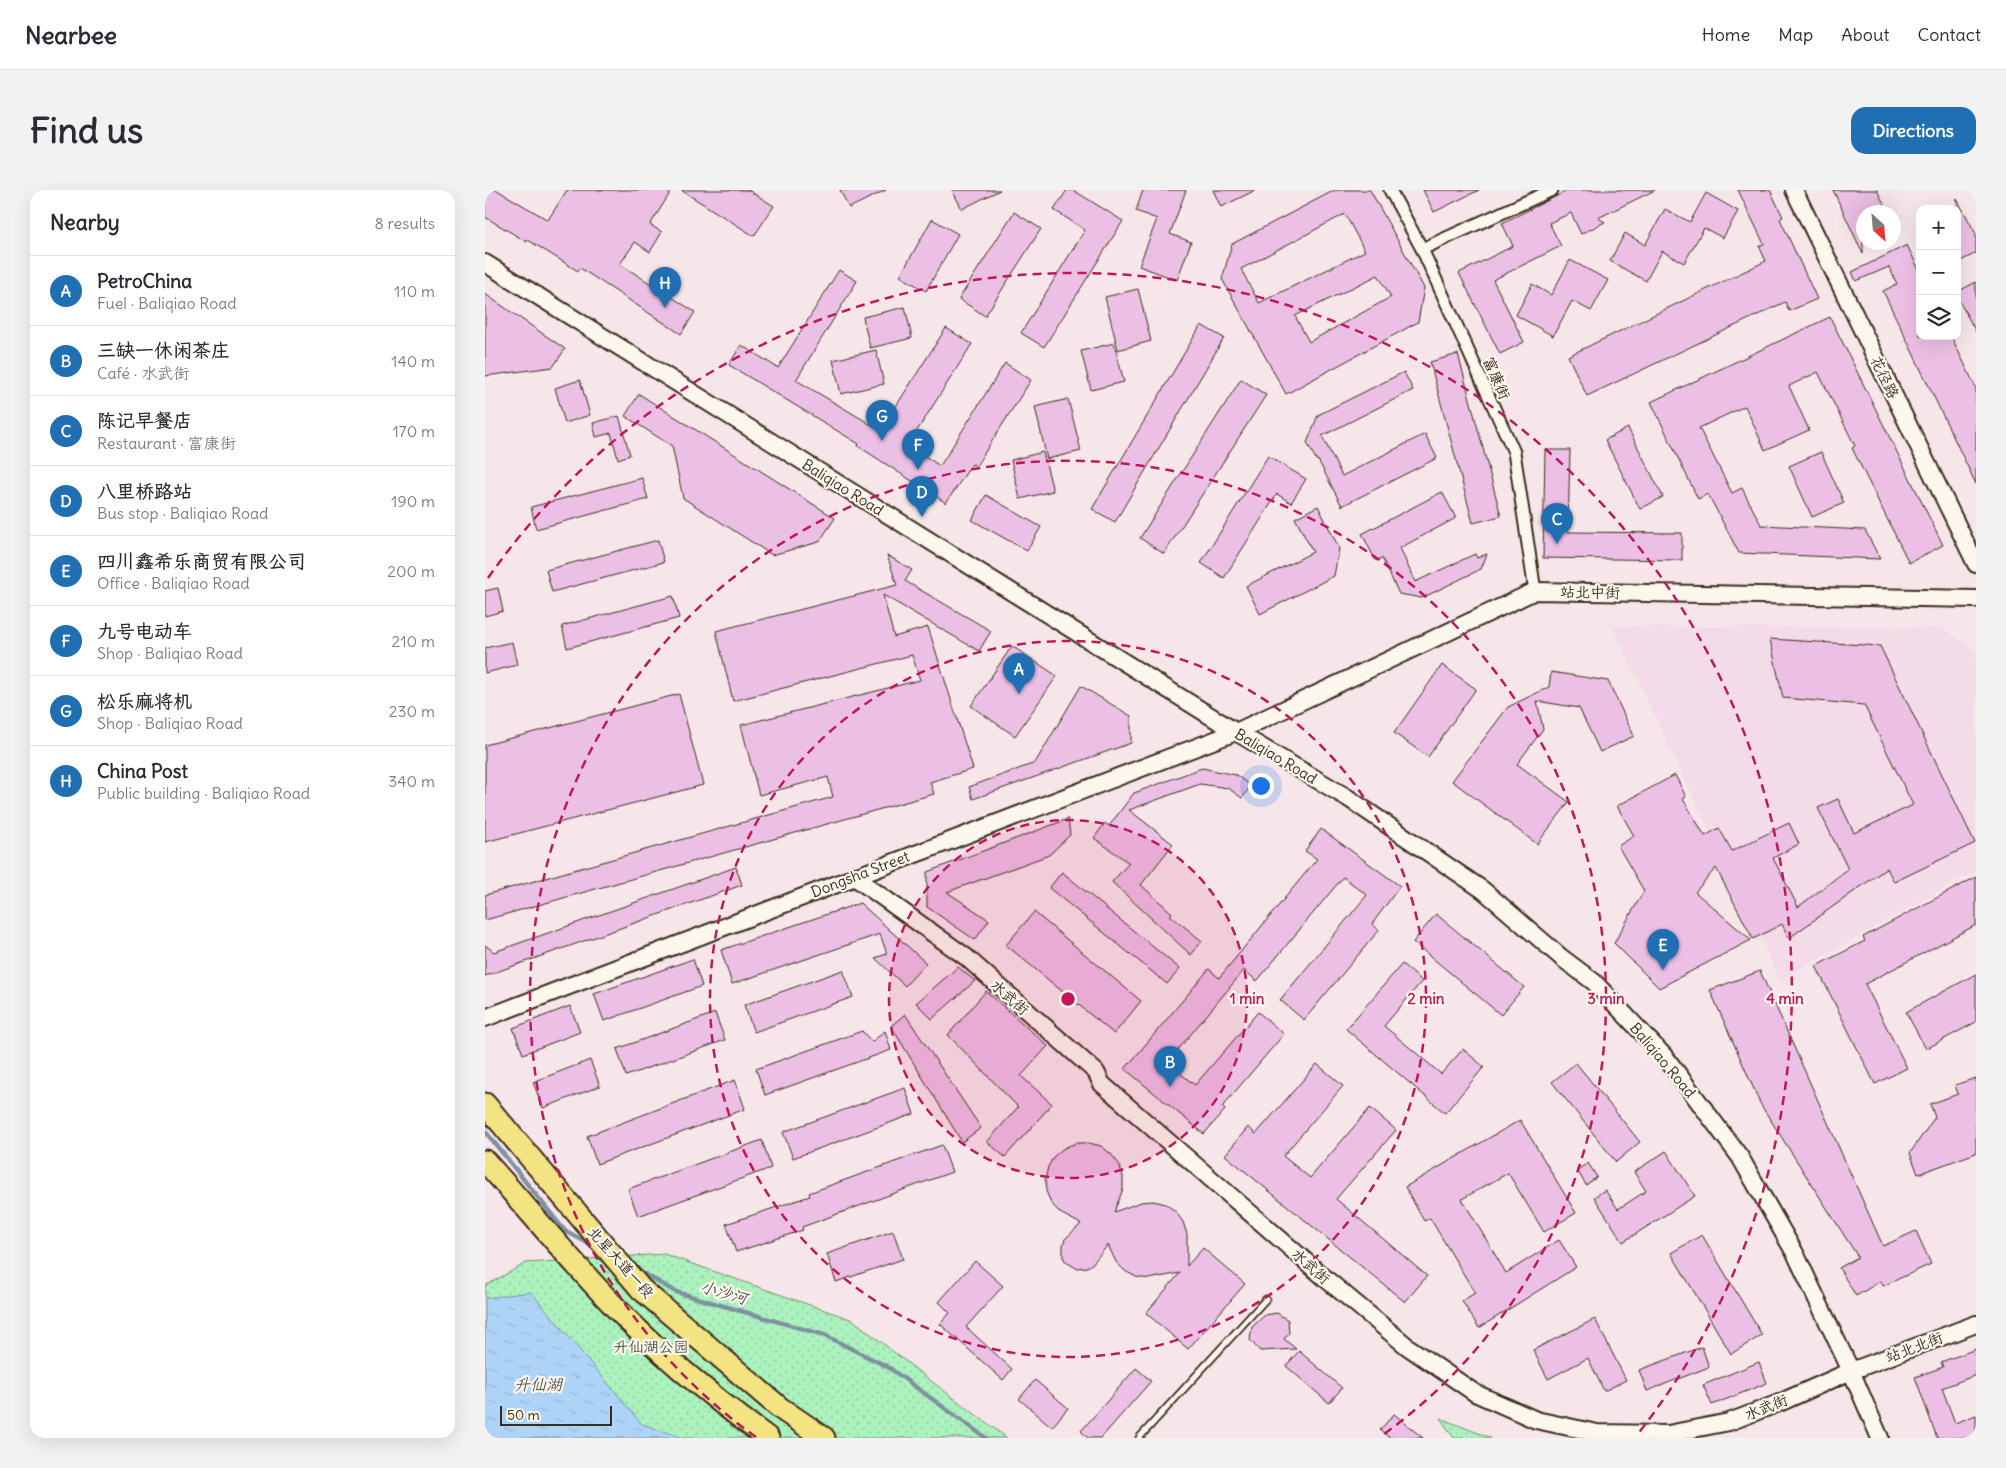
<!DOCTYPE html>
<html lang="en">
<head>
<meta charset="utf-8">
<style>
  :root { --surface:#fff; --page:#f2f2f3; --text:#2b2b33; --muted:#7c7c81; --line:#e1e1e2; --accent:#1f6fb2 }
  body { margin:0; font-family:Delius,"LXGW WenKai TC",sans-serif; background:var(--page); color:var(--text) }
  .controls { position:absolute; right:15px; top:15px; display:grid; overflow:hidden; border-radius:10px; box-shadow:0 5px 20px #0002 }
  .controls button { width:45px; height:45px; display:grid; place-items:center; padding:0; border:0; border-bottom:1px solid var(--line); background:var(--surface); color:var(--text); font:25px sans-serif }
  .compass { position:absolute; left:1371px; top:15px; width:45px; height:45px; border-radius:50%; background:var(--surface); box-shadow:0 5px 20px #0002; rotate:154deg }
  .scale { position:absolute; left:15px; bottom:12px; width:112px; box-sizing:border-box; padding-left:5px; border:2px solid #3b2a1e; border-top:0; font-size:14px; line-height:18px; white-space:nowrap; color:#3b2a1e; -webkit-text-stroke:4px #fbf7ec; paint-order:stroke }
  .you { position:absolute; left:775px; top:595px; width:18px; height:18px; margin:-12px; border:4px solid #fff; border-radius:50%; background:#1a73e8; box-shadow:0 0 0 8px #1a73e833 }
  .badge { display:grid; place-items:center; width:32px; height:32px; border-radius:50%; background:var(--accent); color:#fff; font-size:16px; font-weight:700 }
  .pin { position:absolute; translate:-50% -41px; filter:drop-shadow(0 1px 2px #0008) }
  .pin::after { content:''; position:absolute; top:26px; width:18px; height:15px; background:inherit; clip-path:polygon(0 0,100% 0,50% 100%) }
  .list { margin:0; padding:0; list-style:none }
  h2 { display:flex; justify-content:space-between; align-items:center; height:65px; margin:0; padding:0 20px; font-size:21px }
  h2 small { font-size:16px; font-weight:400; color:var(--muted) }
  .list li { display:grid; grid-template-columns:32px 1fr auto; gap:15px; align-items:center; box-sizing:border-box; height:70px; padding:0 20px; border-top:1px solid var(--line) }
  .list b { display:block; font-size:19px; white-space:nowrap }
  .list p { margin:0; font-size:16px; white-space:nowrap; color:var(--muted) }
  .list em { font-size:16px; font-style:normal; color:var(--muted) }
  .icon { flex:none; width:28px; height:28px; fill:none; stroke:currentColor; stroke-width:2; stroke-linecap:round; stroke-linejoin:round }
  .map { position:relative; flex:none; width:1491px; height:1248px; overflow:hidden; border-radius:15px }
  header { display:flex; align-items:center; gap:30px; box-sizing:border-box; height:70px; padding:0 25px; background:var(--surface); border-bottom:1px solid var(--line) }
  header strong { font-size:24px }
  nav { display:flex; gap:28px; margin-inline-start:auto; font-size:18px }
  .intro { display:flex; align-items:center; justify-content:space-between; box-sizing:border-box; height:120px; padding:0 30px }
  h1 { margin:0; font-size:35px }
  .button { padding:12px 22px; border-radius:15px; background:var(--accent); color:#fff; font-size:18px; font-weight:700 }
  main { display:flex; gap:30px; padding:0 30px }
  aside { flex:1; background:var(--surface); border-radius:15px; box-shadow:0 5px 20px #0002 }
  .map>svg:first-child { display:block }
  .built { fill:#f3dbe8 }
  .grass { fill:url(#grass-dots); stroke:#738e6e }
  .water { fill:url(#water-ripples); stroke:#7f90a0 }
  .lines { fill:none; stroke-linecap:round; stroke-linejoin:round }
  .stream { stroke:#7f90a0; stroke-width:4.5 }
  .building { fill:#ecc0e5; stroke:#3b2a1e; fill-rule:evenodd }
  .lane-casing { stroke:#3b2a1e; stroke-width:9 }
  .street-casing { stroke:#3b2a1e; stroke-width:15 }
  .secondary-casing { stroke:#3b2a1e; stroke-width:20 }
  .highway-casing { stroke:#3b2a1e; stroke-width:25 }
  .lane { stroke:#fbf7ec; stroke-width:5.5 }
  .street { stroke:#fbf7ec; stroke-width:11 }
  .secondary { stroke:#fbf7ec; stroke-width:16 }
  .highway { stroke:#f4e382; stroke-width:21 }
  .ring { fill:none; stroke:#c2185b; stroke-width:2.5; stroke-dasharray:9 6 }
  .labels { text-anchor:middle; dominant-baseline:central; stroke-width:4.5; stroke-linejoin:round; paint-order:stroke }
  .street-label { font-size:15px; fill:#3b2a1e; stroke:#fbf7ec }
  .park-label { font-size:15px; fill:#51523e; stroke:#fbf7ec }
  .water-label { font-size:16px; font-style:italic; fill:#585454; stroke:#fbf7ec }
  .centre { fill:#c2185b; stroke:#fbf7ec; stroke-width:2.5 }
  .ring-label { font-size:15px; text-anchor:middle; font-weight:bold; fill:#c2185b; stroke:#fbf7ec; stroke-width:4.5; stroke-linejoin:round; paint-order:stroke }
</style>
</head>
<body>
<header>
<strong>Nearbee</strong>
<nav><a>Home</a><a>Map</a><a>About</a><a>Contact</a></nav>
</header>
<div class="intro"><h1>Find us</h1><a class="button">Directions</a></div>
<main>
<aside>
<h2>Nearby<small>8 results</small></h2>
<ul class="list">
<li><span class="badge">A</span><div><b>PetroChina</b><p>Fuel · Baliqiao Road</p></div><em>110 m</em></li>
<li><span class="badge">B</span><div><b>三缺一休闲茶庄</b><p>Café · 水武街</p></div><em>140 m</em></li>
<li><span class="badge">C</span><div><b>陈记早餐店</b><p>Restaurant · 富康街</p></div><em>170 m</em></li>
<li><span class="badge">D</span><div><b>八里桥路站</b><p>Bus stop · Baliqiao Road</p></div><em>190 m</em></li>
<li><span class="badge">E</span><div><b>四川鑫希乐商贸有限公司</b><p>Office · Baliqiao Road</p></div><em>200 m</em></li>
<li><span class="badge">F</span><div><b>九号电动车</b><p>Shop · Baliqiao Road</p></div><em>210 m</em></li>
<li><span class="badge">G</span><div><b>松乐麻将机</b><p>Shop · Baliqiao Road</p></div><em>230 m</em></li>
<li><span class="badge">H</span><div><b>China Post</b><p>Public building · Baliqiao Road</p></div><em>340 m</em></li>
</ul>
</aside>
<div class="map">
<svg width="1491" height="1248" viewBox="0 0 1491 1248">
  <defs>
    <pattern id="grass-dots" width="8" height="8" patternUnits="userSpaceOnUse" patternTransform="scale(1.25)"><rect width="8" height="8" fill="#abf2be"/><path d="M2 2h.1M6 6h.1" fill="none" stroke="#94d0a3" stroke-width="1.8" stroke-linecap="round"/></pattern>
    <pattern id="water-ripples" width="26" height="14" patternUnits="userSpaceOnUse" patternTransform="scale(1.25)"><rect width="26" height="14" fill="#add4f7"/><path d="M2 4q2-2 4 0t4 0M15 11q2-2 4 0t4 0" fill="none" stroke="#96b6d3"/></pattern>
  </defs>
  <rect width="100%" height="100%" fill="#f6e6ea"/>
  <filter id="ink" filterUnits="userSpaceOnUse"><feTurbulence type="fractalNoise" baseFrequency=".02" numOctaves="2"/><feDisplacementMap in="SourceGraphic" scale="10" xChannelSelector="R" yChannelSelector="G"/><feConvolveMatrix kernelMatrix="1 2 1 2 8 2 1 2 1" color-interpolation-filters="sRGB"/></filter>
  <g filter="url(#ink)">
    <path class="built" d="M1127 436 1458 438 1491 461V681L1295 790Z"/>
    <path class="grass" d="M179 1064 368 1130 442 1188 522 1248H0V1096L41 1073Z
      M955 1228 1006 1248H969Z"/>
    <path class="water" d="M46 1102 157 1234 198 1248H0V1108Z"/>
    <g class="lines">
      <path class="stream" d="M0 941 79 1040 108 1056
        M152 1080 191 1102 339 1145 403 1177 501 1248"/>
    </g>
    <path class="building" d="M0 0H12L63 30 82 0H187L165 35 177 42 165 62 150 52 135 74 210 122 196 144 95 78 93 81 43 50 42 52 0 27Z
      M196 0H263L289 16 269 46Z
      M355 0H401L364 18Z
      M467 0H515L477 19Z
      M582 0H588L638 31 559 157 536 143 600 40 569 20Z
      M658 0H701L685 44 706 52 692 90 654 76 672 29 651 21Z
      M728 0H771L736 17Z
      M850 0H885L939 98 933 132 801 204 737 89 747 54ZM860 24 880 61 774 113 756 79ZM893 85 906 107 824 152 810 126Z
      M938 0H994L949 22Z
      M1084 0H1170L1113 28 1120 32 1096 44 1086 23 1064 33 1076 56 1008 90 1039 152 1015 164 974 83 1028 56 1017 33Z
      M1253 0H1285L1298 27 1295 29 1332 109 1304 121 1300 112 1102 206 1083 166 1281 71 1274 56 1279 54Z
      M1348 0H1392L1403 22H1378V64Z
      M1221 3 1253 21 1238 48 1219 38 1199 73 1177 61 1161 91 1125 71 1140 43 1160 55 1180 19 1205 32Z
      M1472 9 1491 44V63L1472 73Z
      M529 22 556 39 500 126 474 109Z
      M447 29 473 44 441 101 415 86Z
      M1422 55 1435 82V146H1466L1491 198V294L1398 101 1412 94 1404 77 1371 91 1367 82Z
      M1085 70 1123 90 1106 121 1087 111 1068 146 1031 125 1047 94 1066 105Z
      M354 80 372 91 311 190 387 235 388 233 397 238 461 138 487 154 423 255 455 276 520 173 546 190 491 276 487 274 461 313 373 256 374 254 244 175 256 155 293 178Z
      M1491 92V142L1472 107V102Z
      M653 99 666 151 633 160 620 107Z
      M0 104 80 159 68 177 0 186Z
      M420 117 427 148 385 158 378 127Z
      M1345 127 1458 355 1424 373 1367 258 1370 256 1333 182 1304 196 1324 240 1280 260 1260 216 1214 238 1247 303 1257 298 1276 335 1380 340 1395 369 1254 363 1223 304 1213 309 1166 212Z
      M716 135 739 148 630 332 607 319Z
      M629 153 639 192 606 200 596 161Z
      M391 160 399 194 356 204 348 170Z
      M973 164 1016 326 988 333 945 172Z
      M919 182 928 200 837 246 857 286 940 244 952 268 857 316 833 270 832 271 822 253 833 225Z
      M756 189 781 205 679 364 655 348Z
      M95 190 105 225 80 233 70 198Z
      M154 204 350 328 334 352 287 365 198 308 187 256 140 226Z
      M583 209 596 261 562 269 550 217Z
      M134 226 145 265 133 269 126 243 111 247 108 233Z
      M1143 238 1178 307 1155 319 1120 250Z
      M1060 260H1085L1083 342 1197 343V370L1058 368Z
      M558 262 568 301 535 309 526 270Z
      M1336 262 1359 313 1327 327 1304 276Z
      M783 266 821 289 806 313 792 304 739 388 716 373Z
      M157 288 163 309 51 339 46 317Z
      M957 302 971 328 915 358 930 392 990 364 992 368 1002 364 996 379 937 408 914 404 897 368 891 371 877 344Z
      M501 305 556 337 542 361 487 330Z
      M833 316 854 358 849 386 775 424 761 396 828 362 810 328Z
      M173 350 179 372 67 402 61 380Z
      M402 365 427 380 420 391 506 441 494 461 398 405 409 447 443 437 488 579 445 592 449 604 0 730V705L348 607 343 587 274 605 256 535 435 490 427 465 248 511 231 441 412 395Z
      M13 398 18 421 0 426V401Z
      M188 406 194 428 82 458 77 436Z
      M1285 449 1395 456 1490 653 1409 692 1402 678 1304 748 1297 734 1268 749 1231 678 1210 702 1266 750 1174 798 1129 753 1159 701 1133 656 1149 646 1132 616 1190 585 1201 607 1198 609 1220 646 1234 638 1247 661 1304 633 1314 654 1288 668 1313 717 1363 679 1333 618 1353 609 1369 643 1428 615 1379 515 1298 508Z
      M27 452 32 475 0 483V458Z
      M527 456 572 486 530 546 486 516Z
      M957 475 991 499 943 567 909 543Z
      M1066 482 1123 491 1149 546 1115 562 1094 518 1052 511 1058 539 1032 574 1084 612 1052 654 967 591 1023 517 1064 497Z
      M596 496 646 526V553L488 609 484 597 550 573Z
      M194 504 218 595 0 652V555Z
      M717 578 751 585 766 596 757 608 743 598 715 594 644 620 688 654 656 695 687 723 685 725 717 751 706 765 627 692 644 673 609 648 620 633 624 636 649 603Z
      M583 629 585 645 564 665 462 702 504 730 490 750 442 717V682Z
      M836 639 915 696 887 734 894 740 819 830 795 810 882 705 858 687 772 791 759 780 682 873 710 895 773 822 799 844 737 917 740 920 719 944 640 879 724 779 734 788 832 669 820 661Z
      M251 677 257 695 0 786V755L9 762Z
      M577 682 695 779 682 794 564 698Z
      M1491 687V735L1380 794 1422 878 1390 894 1331 776 1380 751 1378 747Z
      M375 713 441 773 420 796 390 768 402 764 395 744 247 794 236 760Z
      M549 722 656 811 629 844 521 755Z
      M951 724 1039 797 1016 825 928 752Z
      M208 769 217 796 119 831 109 804Z
      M917 774 937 791 899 836 956 884 978 859 999 877 960 923 861 839Z
      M473 777 490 791 447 829 431 813Z
      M358 780 368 807 269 842 259 815Z
      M1275 781 1398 1056 1431 1041 1446 1074 1398 1096 1396 1091 1371 1106 1354 1078 1373 1067 1276 915 1225 800Z
      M1491 784V832L1441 859 1421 822Z
      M501 801 563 856 536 886 567 914 520 967 502 952 533 917 463 845Z
      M85 816 95 842 38 864 28 838Z
      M230 823 240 850 141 886 132 859Z
      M420 824 496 938 477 952 406 836Z
      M377 841 387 852 400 841 406 860 280 905 271 879Z
      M105 870 115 896 58 918 48 892Z
      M1091 873 1155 952 1131 972 1067 892Z
      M832 874 858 896 798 966 825 988 885 918 911 940 851 1009 942 1086 920 1112 740 965 763 937 771 944Z
      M1491 888V963L1433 984 1425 963 1450 927 1445 914 1473 904 1470 895Z
      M250 890 260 919 112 974 102 946Z
      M420 898 429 924 308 968 298 942Z
      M1035 930 1091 1023 1059 1042 1023 983 977 1009 1021 1083 1074 1050 1091 1077 994 1138 977 1111 990 1103 945 1028 939 1031 920 997Z
      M277 950 286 978 153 1026 143 999Z
      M591 953H604L616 956 626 964 634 974 638 986V999L629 1022 656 1012 668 1011 681 1014 691 1022 698 1032 702 1044V1076L718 1058 760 1094 703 1159 661 1123 695 1083 664 1089 651 1087 640 1081 631 1072 623 1055 607 1074 602 1077 591 1078 581 1072 578 1067V1055L580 1049 596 1034 575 1023 566 1013 561 1001 560 989 563 977 569 966 579 958Z
      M457 955 467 982 317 1037 318 1040 251 1062 241 1034 325 1006 324 1003Z
      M1181 961 1210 1006 1138 1052 1109 1007 1120 1000 1133 1019 1161 1001 1149 982Z
      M1103 973 1112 987 1101 995 1092 980Z
      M408 1041 418 1069 351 1092 342 1064Z
      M1217 1045 1277 1145 1246 1164 1186 1063Z
      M490 1071 518 1096 481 1137 527 1179 518 1190 455 1134 465 1123 454 1112Z
      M792 1123 803 1130 804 1143 799 1149 811 1159 775 1161 765 1150 767 1137 780 1125Z
      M1110 1129 1141 1190 1119 1201 1103 1168 1063 1189 1048 1160Z
      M1217 1157 1224 1177 1162 1201 1154 1180Z
      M1491 1159V1185L1457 1198 1470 1233 1491 1225V1248H1452L1430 1187 1458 1177 1456 1172Z
      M814 1161 857 1198 844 1213 801 1176Z
      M1274 1172 1282 1193 1227 1215 1218 1195Z
      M651 1178 666 1191 616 1248H603L596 1241Z
      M550 1190 583 1218 567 1237 534 1209Z
      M909 1224 938 1248H905L895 1240Z"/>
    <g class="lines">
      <defs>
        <path id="lane" d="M654 1248 781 1109"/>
        <path id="street" d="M905 0 937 59 1029 262 1050 401
          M937 59 1067 0"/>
        <path id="secondary" d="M1309 0 1491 374
          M0 73 751 542 863 608 998 700 1077 768 1109 792 1181 868 1255 967 1311 1065 1366 1181 1395 1248
          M368 686 481 767 611 882 617 894 841 1089 923 1157 990 1203 1051 1230 1112 1243 1183 1244 1244 1232 1294 1213 1366 1181 1491 1134
          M0 828 751 542 1050 401 1491 409"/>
        <path id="highway" d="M0 914 156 1099 295 1218 339 1248
          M0 971C43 1019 84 1069 128 1115 175 1164 228 1208 283 1248"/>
      </defs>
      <use href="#lane" class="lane-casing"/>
      <use href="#street" class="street-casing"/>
      <use href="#secondary" class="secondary-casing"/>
      <use href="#highway" class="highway-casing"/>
      <use href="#lane" class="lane"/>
      <use href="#street" class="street"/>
      <use href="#secondary" class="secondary"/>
      <use href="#highway" class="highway"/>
    </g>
  </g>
  <circle cx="583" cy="809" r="179" fill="#c2185b" fill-opacity=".12"/>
  <g class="ring">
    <circle cx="583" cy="809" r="179"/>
    <circle cx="583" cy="809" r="358"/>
    <path d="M271 1247A538 538 0 1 1 895 1247"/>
    <path d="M3 388A717 717 0 1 1 1152 1245"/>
  </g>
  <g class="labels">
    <g class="street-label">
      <text transform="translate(1400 187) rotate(64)">花径路</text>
      <text transform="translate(1012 188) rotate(66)">富康街</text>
      <text transform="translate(358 297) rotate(32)">Baliqiao Road</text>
      <text transform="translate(1105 402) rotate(1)">站北中街</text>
      <text transform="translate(791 566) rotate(31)">Baliqiao Road</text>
      <text transform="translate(375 684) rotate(-21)">Dongsha Street</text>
      <text transform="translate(525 807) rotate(41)">水武街</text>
      <text transform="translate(1178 870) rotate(50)">Baliqiao Road</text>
      <text transform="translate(136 1072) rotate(48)">北星大道一段</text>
      <text transform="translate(826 1076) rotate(41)">水武街</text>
      <text transform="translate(1429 1157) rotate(-21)">站北北街</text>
      <text transform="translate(1281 1217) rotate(-22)">水武街</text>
    </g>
    <g class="park-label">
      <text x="166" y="1156">升仙湖公园</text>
    </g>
    <g class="water-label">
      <text transform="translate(239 1102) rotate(16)">小沙河</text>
      <text x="53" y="1194">升仙湖</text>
    </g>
  </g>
  <circle cx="583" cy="809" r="8" class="centre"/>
  <g class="ring-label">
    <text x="762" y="814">1 min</text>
    <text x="941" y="814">2 min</text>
    <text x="1121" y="814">3 min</text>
    <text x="1300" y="814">4 min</text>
  </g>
</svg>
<div class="controls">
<button>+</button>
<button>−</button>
<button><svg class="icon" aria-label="layers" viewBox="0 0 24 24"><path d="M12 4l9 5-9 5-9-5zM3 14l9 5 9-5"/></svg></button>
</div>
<svg class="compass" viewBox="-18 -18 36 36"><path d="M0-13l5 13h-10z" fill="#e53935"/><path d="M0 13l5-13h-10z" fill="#7c7c81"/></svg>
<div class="scale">50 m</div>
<div class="you"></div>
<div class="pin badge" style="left:534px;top:504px">A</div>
<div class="pin badge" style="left:685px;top:897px">B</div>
<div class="pin badge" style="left:1072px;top:354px">C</div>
<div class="pin badge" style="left:437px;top:327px">D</div>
<div class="pin badge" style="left:1178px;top:780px">E</div>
<div class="pin badge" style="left:433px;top:280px">F</div>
<div class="pin badge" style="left:397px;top:251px">G</div>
<div class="pin badge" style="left:180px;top:118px">H</div>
</div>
</main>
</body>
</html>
